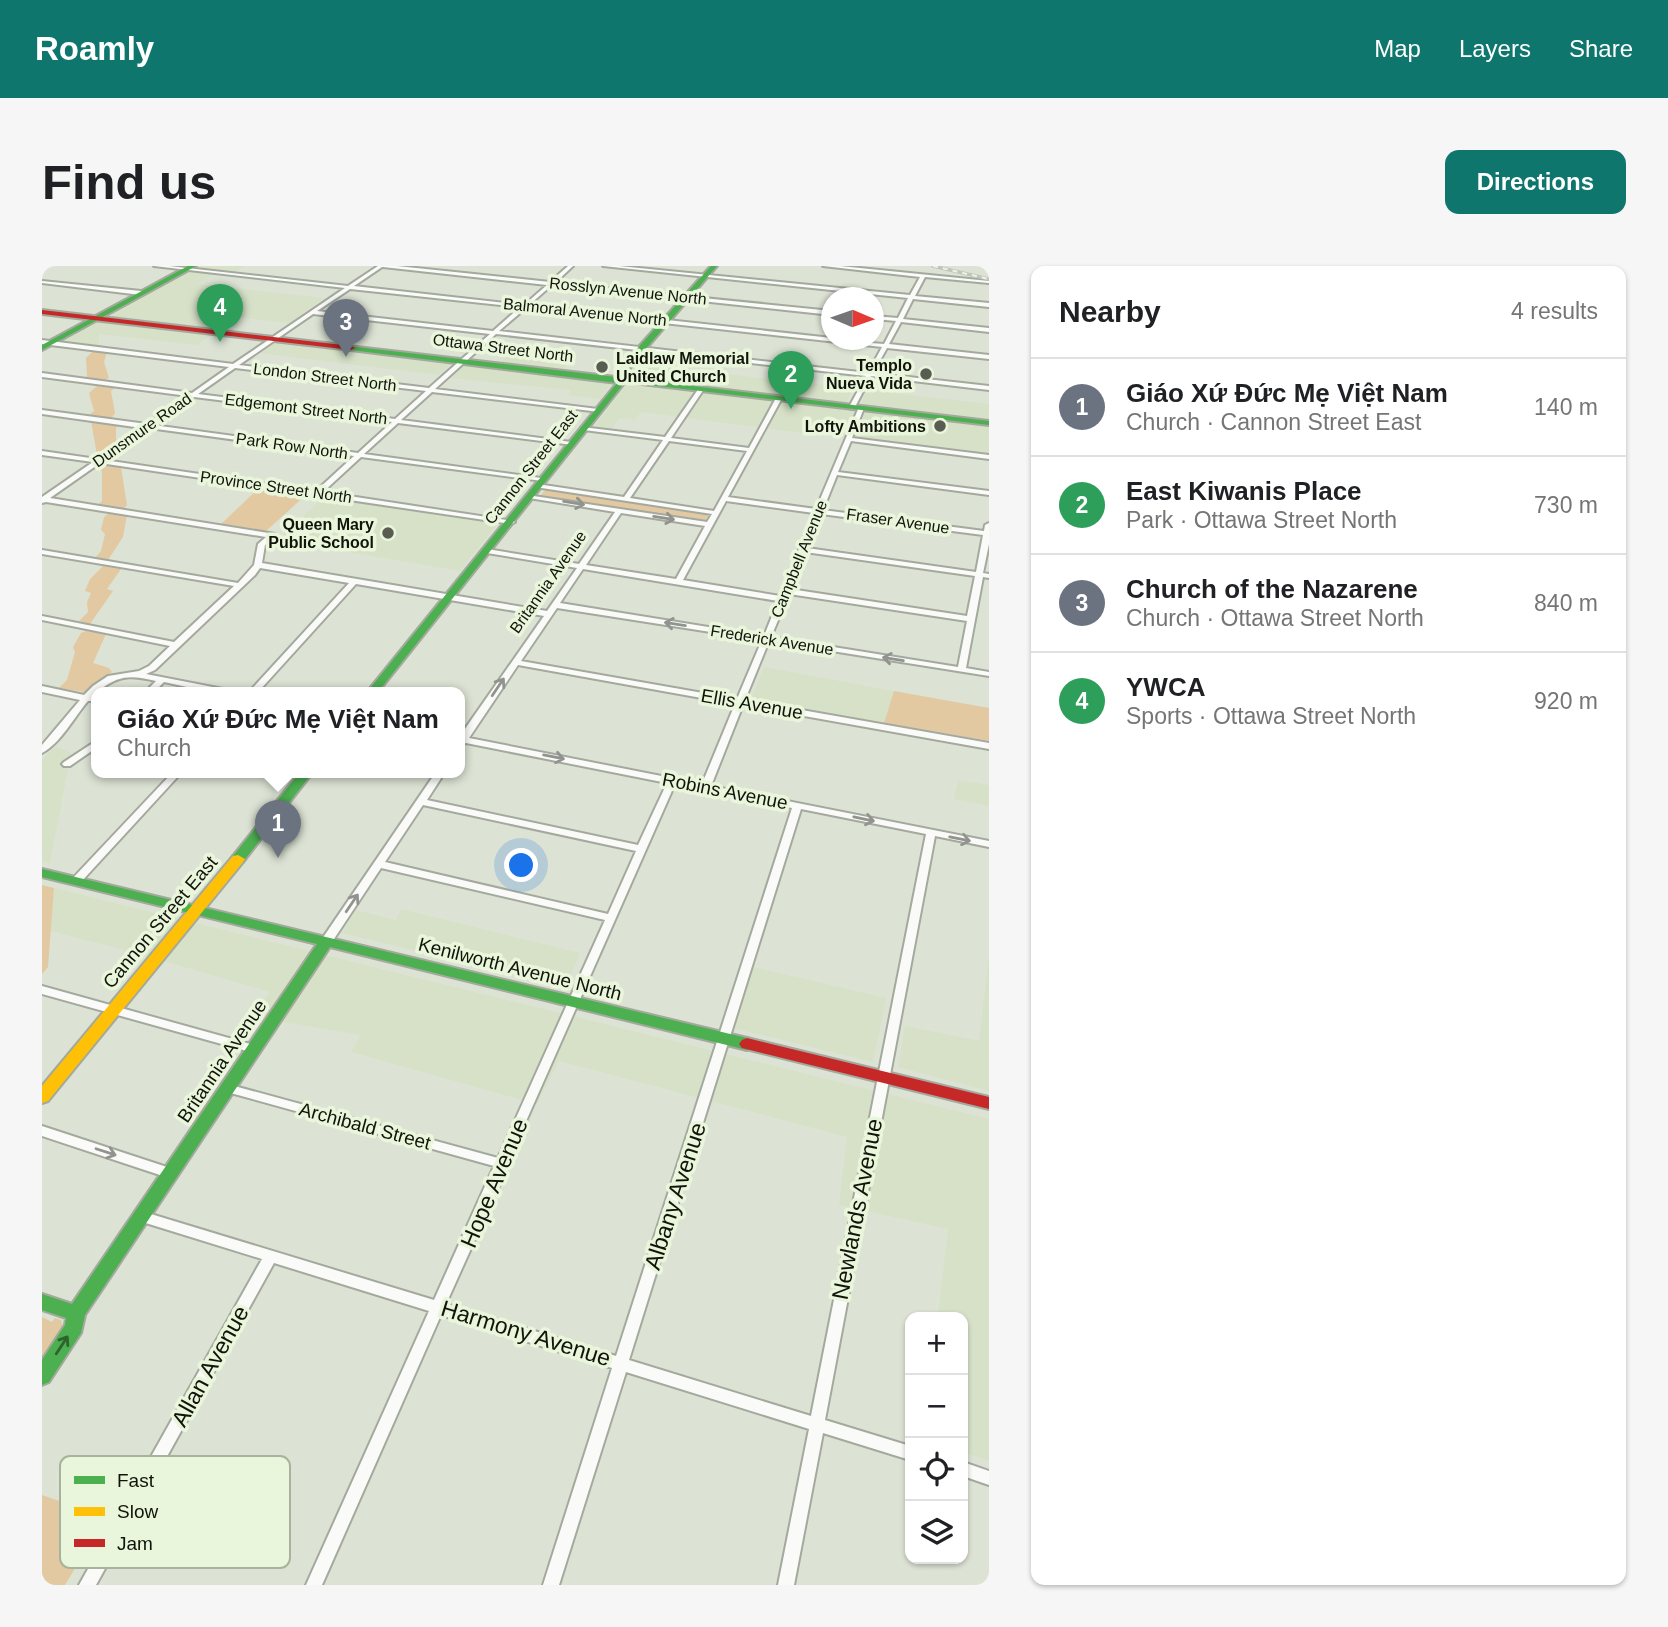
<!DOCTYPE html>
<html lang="en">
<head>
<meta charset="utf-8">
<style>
  :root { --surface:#fff; --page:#f6f6f6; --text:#202124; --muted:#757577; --line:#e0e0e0; --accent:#0f766e }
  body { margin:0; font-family:Arial,sans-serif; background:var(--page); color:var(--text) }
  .controls { position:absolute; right:21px; bottom:21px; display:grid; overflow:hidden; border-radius:14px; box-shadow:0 2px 5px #0004 }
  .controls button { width:63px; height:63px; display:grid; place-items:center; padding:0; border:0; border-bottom:2px solid var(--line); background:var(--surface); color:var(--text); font:35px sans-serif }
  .compass { position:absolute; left:779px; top:21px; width:63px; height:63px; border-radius:50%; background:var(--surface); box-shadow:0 2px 5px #0004; rotate:92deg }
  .you { position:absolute; left:480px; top:600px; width:24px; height:24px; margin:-18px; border:5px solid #fff; border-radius:50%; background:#1a73e8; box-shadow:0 0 0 10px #1a73e833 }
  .badge { display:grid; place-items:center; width:46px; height:46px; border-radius:50%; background:var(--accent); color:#fff; font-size:23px; font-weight:700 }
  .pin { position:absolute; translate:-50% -58px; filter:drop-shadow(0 2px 4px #0008) }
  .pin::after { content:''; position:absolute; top:37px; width:24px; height:21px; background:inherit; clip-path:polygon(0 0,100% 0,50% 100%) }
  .popup { position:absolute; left:49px; top:421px; width:374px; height:91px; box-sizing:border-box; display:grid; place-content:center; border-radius:14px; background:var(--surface); filter:drop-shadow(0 2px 5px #0005); font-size:23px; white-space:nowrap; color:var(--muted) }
  .popup b { font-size:26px; color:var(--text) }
  .popup::after { content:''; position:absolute; left:50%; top:100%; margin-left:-14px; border:14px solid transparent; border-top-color:var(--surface) }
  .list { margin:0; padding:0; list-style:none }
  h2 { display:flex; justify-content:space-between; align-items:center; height:91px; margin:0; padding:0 28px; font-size:30px }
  h2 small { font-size:23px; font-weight:400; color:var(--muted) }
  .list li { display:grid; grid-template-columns:46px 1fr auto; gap:21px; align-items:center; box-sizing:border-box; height:98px; padding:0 28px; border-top:2px solid var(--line) }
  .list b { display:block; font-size:26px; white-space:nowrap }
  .list p { margin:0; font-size:23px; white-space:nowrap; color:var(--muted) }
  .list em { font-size:23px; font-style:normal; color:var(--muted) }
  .icon { flex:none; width:38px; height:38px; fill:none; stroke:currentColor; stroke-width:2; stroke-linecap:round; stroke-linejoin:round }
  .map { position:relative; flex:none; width:947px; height:1319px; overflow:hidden; border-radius:14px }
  header { display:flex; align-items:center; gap:42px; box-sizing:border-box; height:98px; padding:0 35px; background:var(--accent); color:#fff }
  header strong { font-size:33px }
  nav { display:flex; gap:38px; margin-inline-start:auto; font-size:24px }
  .intro { display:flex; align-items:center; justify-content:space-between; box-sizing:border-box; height:168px; padding:0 42px }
  h1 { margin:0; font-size:49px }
  .button { padding:18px 32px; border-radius:14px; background:var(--accent); color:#fff; font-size:24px; font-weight:700 }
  main { display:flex; gap:42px; padding:0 42px }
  aside { flex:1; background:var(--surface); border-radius:14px; box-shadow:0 2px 5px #0004 }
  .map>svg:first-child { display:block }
  .built { fill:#d6e1c8 }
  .green { fill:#e2c9a1 }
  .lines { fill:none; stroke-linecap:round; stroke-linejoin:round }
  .street-casing { stroke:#a4a99e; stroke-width:4 }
  .fast-casing { stroke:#a4a99e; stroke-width:4 }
  .slow-casing { stroke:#a4a99e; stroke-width:4 }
  .jam-casing { stroke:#a4a99e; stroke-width:4 }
  .street { fill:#fafbf9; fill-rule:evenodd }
  .fast { fill:#4caf50; fill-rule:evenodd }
  .slow { fill:#ffc107; fill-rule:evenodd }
  .jam { fill:#c62828; fill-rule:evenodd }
  .rail-casing { stroke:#c2c4c0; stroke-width:3.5 }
  .rail { stroke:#eaf6db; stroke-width:2; stroke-dasharray:5; stroke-linecap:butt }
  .oneway { stroke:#91938e }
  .oneway2 { stroke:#2e622e }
  .poi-dot { fill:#585c51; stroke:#eaf6db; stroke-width:2.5 }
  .labels { text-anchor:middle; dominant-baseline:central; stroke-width:7; stroke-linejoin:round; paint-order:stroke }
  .far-street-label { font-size:16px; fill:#11140b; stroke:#eaf6db }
  .far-poi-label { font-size:16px; font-weight:bold; fill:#11140b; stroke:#eaf6db; text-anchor:end }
  .street-label { font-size:19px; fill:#11140b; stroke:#eaf6db }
  .near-street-label { font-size:23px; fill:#11140b; stroke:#eaf6db }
  .key { fill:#eaf6db; stroke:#a9b29d; stroke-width:2 }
  .key-label { font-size:19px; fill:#11140b }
</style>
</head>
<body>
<header>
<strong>Roamly</strong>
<nav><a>Map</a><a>Layers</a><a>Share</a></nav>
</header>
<div class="intro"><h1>Find us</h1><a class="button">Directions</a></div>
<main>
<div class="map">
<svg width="947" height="1319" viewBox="0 0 947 1319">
  <rect width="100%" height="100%" fill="#dce3d4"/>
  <path class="built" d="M156 0H203L191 7 177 5 156 18 281 32 248 57 185 50 166 62 68 50Z
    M64 55 94 60 169 69 154 79 57 68V81L20 76 54 56Z
    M233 76 347 89 410 97 397 109 217 87Z
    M471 83 532 90 520 104 458 97Z
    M594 98 811 122 804 138 582 111Z
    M421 99 571 116 558 133 526 129 529 124 408 112Z
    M585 117 947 161V188L763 164 761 167 599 146 593 154 578 152 570 162 552 161Z
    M824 124 947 138V153L819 138Z
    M289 232 455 256V259L418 305 235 274 280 233Z
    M722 401 852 425 842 457 709 433Z
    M14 480 29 487 8 597 0 595V494Z
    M916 514 947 519V540L912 533Z
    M12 622 947 853V1195L921 1186V1051H896L906 963 797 939 805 871 517 795 495 838 309 786 319 769 210 751 228 726 95 687 8 665Z
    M359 643 538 687 524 721 300 667 314 644 354 654Z
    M947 690V825L856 801 863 760 937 775Z
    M711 701 844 732 831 796 691 762Z"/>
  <path class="green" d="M52 84 65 86 62 96 67 112 63 114 45 112 44 92Z
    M57 118 74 121 69 125 73 147 69 153 47 149 52 145 47 127Z
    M49 155 77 158 74 162V173L79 174 55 189Z
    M63 199 79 201 85 239 81 243 56 239 60 235V205L54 202Z
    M218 221 265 228 224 265 179 258Z
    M504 223 667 248 662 256 498 230Z
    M67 247 85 249 81 271 66 294 53 292 59 285 63 268 59 264 62 251Z
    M61 300 79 303 65 323 71 325 48 358 37 355 46 346 45 336 49 327 43 325 48 313Z
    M44 365 64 368 51 397 67 402 70 406 42 426 17 422 25 414 33 386 31 381 39 367Z
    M852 425 947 442V475L842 457Z
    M0 619 12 622 6 701 0 708Z
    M0 1051 10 1056 13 1052 19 1054 21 1061 0 1091Z
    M0 1229 64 1251 23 1319H0Z"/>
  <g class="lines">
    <defs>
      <path id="street" d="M112 0H127L306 20 336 0H355L508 16 526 0H531L513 17 790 45V49L510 19 487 39 790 72V74L842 78 854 55 832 53V50L856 52 866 32 561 0H577L868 29 878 11 781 0H798L947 15V17L883 11 873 30 947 37V41L871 33 861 53 947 62V66L859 56 847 78 947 89V93L845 82 831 107 947 120V124L829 110 813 141 810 143 807 141 824 110 454 68 393 123 556 143 558 144V146L390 126 359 154 529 176 531 177V179L356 157 322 188 499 212 501 213V215L319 191 281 226 471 255 473 256 469 258 58 197 8 232 233 268V272L223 279 220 297 505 345 535 302 445 287 441 285 445 283 537 298 573 246 487 232 484 230 485 229 665 256 670 248 493 221V219L495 218 582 231 621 174 542 164 539 162 540 161 623 171 657 122 659 121 662 123 629 172 707 182 734 132 739 131 740 132 686 231 774 243 817 141 822 142 810 172 947 189V193L809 175 796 206 947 225V229L795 209 781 244 942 265 943 259 947 257V278L941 307 947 308V312L941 311 924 402 947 406V410L727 375 703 434 947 477V483L701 439 669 520 947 575V581L893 570 783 1154 868 1180V1194L781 1167 752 1319H736L767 1163 584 1106 517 1319H501L570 1102 399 1049 280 1319H264L387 1045 232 997 54 1319H37L220 993 94 954 92 950 94 946 99 945 392 1034 452 900 185 826 181 825 179 822 181 819 185 818 456 892 563 654 339 602 288 679H280L279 676 280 673 394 506H403L385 534 596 579 625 517 424 477 418 479V470L502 350 314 318 216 426H207L307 317 218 302 213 309 113 404 104 408 181 423 185 426H168L122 416 112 426H103L114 415C91 410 79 408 59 423 53 427 51 429 49 435H46C32 451 19 477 0 487V479L38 434 0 426V420L42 429 51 420 66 410 97 405 107 400 128 380 0 354V350L132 376 192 320 0 288V284L196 317 212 299 216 278 224 271 4 236 0 237V231L51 196 0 189V185L55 193 100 162 0 148V144L105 158 146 130 0 111V107L150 127 187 101 0 78V74L191 98 303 22ZM340 1H341L505 19 482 39 312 20ZM308 23 478 41 451 65 275 45ZM484 42 840 81 826 107 457 65ZM271 48 448 68 387 122 197 99ZM193 102 384 125 353 153 156 128ZM152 131 350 156 316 187 111 159ZM107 162 312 190 274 225 62 194ZM627 175 705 185 672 245 588 232ZM684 235 772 247 738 330 641 314ZM579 247 663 260 634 313 544 299ZM779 248 941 269 934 306 765 282ZM763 286 933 310 925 350 748 323ZM541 303 736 335 722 370 518 337ZM747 328 925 355 916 401 729 371ZM515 342 720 374 695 433 479 395ZM476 399 693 438 660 518 427 472ZM633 518 750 542 574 1090 404 1038 467 898 466 896ZM381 539 594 585 566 648 343 596ZM759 543 884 568 769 1150 587 1094Z
        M0 15 99 25 102 27 99 29 0 17Z
        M54 475V482L28 500H22L20 498 22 496Z
        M131 506H140L38 617H30L29 615 30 613Z
        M0 720 212 779 216 780 218 783 216 786 212 787 0 728Z
        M0 860 131 903 133 907 131 911 127 912 0 870Z
        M921 1196 947 1205V1219L921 1210Z"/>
      <path id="fast" d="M146 0H154L0 84V79Z
        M669 0H675L590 99 582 112 947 155V159L583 116 336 426H325L575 117 309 84 305 82 306 80 574 111 584 95Z
        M258 506H271L201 596H191L189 593 191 590Z
        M0 603 705 772 710 774 713 778 710 782 705 784 288 681 43 1049 39 1067 7 1116 0 1119V1094L23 1059 24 1052 0 1044V1028L30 1038 275 678 0 611Z"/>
      <path id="slow" d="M196 589 203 593 201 596 6 835 0 837V820L191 590Z"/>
      <path id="jam" d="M0 44 309 80 313 82 309 84 0 48Z
        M705 772 947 831V843L700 782 697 778 700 774Z"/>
    </defs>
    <use href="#street" class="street-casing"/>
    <use href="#fast" class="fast-casing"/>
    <use href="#slow" class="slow-casing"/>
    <use href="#jam" class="jam-casing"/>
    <use href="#street" class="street"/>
    <use href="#fast" class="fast"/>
    <use href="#slow" class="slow"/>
    <use href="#jam" class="jam"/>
    <defs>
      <path id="rail" d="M891 0 947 13"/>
    </defs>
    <use href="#rail" class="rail-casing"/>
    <use href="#rail" class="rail"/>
  </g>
  <defs><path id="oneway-shaft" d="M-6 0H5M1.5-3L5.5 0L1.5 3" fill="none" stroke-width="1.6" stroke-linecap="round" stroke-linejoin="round" transform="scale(1.75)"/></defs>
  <g class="oneway">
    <use href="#oneway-shaft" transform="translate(532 237) rotate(9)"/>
    <use href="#oneway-shaft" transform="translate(622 252) rotate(9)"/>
    <use href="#oneway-shaft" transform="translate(633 358) rotate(-171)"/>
    <use href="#oneway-shaft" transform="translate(851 393) rotate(-171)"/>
    <use href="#oneway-shaft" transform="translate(456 421) rotate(-56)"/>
    <use href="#oneway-shaft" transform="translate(512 491) rotate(11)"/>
    <use href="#oneway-shaft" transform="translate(822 553) rotate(12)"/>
    <use href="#oneway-shaft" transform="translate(918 573) rotate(11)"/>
    <use href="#oneway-shaft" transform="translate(310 637) rotate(-56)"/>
    <use href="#oneway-shaft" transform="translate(64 886) rotate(18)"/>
  </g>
  <use class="oneway2" href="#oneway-shaft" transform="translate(20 1079) rotate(-57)"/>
  <g class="poi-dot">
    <circle cx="560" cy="101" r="7"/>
    <circle cx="884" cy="108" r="7"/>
    <circle cx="898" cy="160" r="7"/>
    <circle cx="346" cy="267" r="7"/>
  </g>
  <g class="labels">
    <g class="far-street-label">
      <text transform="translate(586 25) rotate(6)">Rosslyn Avenue North</text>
      <text transform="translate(543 46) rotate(6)">Balmoral Avenue North</text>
      <text transform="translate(461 82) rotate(7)">Ottawa Street North</text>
      <text transform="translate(283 111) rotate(7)">London Street North</text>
      <text transform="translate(264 143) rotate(7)">Edgemont Street North</text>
      <text transform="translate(100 164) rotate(-35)">Dunsmure Road</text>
      <text transform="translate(250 180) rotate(8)">Park Row North</text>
      <text transform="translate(489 201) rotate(-52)">Cannon Street East</text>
      <text transform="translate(234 221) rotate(8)">Province Street North</text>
      <text transform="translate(856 255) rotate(8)">Fraser Avenue</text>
      <text transform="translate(757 293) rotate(-68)">Campbell Avenue</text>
      <text transform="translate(506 316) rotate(-55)">Britannia Avenue</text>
      <text transform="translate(730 374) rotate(9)">Frederick Avenue</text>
    </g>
    <g class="far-poi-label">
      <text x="574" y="92" text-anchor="start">Laidlaw Memorial<tspan x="574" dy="18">United Church</tspan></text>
      <text x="870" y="99">Templo<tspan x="870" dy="18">Nueva Vida</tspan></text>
      <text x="884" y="160">Lofty Ambitions</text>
      <text x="332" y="258">Queen Mary<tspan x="332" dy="18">Public School</tspan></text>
    </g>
    <g class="street-label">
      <text transform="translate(710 438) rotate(10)">Ellis Avenue</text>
      <text transform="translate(683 525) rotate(11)">Robins Avenue</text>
      <text transform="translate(118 656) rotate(-50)">Cannon Street East</text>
      <text transform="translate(478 703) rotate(14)">Kenilworth Avenue North</text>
      <text transform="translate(180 795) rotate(-56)">Britannia Avenue</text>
      <text transform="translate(323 860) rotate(15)">Archibald Street</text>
    </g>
    <g class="near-street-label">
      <text transform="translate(452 917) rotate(-67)">Hope Avenue</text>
      <text transform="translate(633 930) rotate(-72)">Albany Avenue</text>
      <text transform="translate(815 943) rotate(-79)">Newlands Avenue</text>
      <text transform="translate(484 1067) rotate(17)">Harmony Avenue</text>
      <text transform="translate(168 1100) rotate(-61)">Allan Avenue</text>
    </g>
  </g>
  <rect x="18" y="1190" width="230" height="112" rx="10" class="key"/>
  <rect x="32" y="1210" width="31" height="8" fill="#4caf50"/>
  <rect x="32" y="1241" width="31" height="9" fill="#ffc107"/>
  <rect x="32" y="1273" width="31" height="8" fill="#c62828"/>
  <g class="key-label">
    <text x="75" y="1221">Fast</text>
    <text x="75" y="1252">Slow</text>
    <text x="75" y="1284">Jam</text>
  </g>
</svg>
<div class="controls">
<button>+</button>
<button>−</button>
<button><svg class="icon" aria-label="locate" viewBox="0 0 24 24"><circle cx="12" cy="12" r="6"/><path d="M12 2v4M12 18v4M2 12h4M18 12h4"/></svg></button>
<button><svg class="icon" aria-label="layers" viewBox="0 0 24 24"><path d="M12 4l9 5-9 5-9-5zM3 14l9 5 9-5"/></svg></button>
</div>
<svg class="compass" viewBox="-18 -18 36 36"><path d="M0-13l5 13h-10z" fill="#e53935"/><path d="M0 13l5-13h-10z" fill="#757577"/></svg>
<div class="you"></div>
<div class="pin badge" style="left:236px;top:592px;background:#6b7280">1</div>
<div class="popup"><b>Giáo Xứ Đức Mẹ Việt Nam</b>Church</div>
<div class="pin badge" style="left:749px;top:143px;background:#2e9e5b">2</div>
<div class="pin badge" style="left:304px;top:91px;background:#6b7280">3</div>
<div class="pin badge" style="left:178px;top:76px;background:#2e9e5b">4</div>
</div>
<aside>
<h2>Nearby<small>4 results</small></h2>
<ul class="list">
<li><span class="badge" style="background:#6b7280">1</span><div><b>Giáo Xứ Đức Mẹ Việt Nam</b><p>Church · Cannon Street East</p></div><em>140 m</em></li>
<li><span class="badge" style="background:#2e9e5b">2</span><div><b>East Kiwanis Place</b><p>Park · Ottawa Street North</p></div><em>730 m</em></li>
<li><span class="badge" style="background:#6b7280">3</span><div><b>Church of the Nazarene</b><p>Church · Ottawa Street North</p></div><em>840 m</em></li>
<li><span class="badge" style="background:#2e9e5b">4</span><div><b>YWCA</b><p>Sports · Ottawa Street North</p></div><em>920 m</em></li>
</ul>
</aside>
</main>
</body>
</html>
